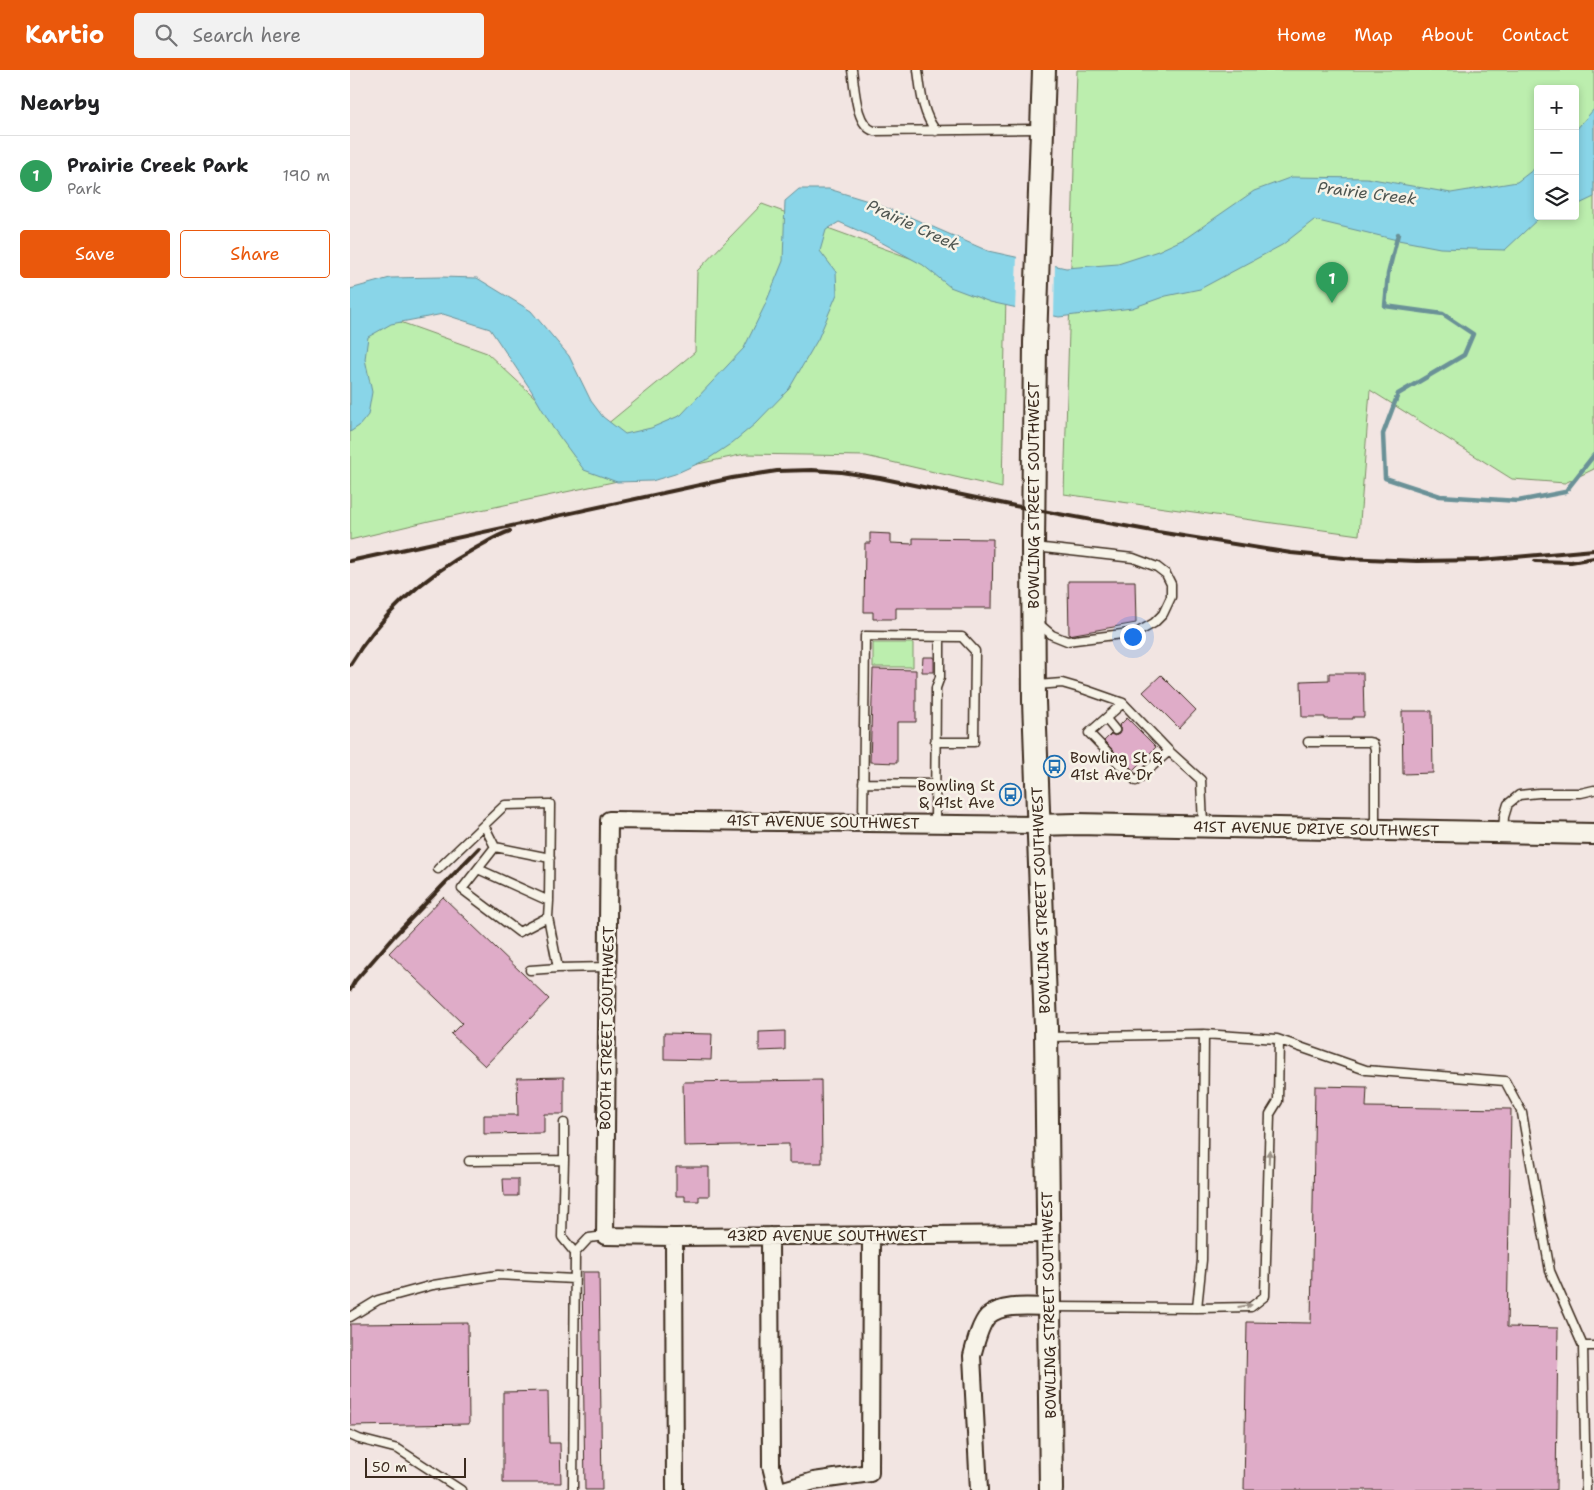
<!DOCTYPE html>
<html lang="en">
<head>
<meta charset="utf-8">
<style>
  :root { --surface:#fff; --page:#f2f2f2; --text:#202124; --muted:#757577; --line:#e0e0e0; --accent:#ea580c }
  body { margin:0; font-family:"Shantell Sans",sans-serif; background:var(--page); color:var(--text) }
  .controls { position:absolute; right:15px; top:15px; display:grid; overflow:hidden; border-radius:5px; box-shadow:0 2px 8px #0003 }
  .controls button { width:45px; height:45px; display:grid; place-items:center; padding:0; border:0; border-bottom:1px solid var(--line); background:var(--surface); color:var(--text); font:25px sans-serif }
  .scale { position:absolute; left:15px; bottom:12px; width:101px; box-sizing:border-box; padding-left:5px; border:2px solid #3b2a1e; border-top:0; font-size:14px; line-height:18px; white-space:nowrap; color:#3b2a1e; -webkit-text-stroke:4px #f7f3e8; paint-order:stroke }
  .you { position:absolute; left:782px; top:566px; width:18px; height:18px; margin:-12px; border:4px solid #fff; border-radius:50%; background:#1a73e8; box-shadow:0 0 0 8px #1a73e833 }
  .badge { display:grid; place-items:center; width:32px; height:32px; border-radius:50%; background:var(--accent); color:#fff; font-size:16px; font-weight:700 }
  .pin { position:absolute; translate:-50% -41px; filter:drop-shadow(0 1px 2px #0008) }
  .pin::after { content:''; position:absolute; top:26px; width:18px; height:15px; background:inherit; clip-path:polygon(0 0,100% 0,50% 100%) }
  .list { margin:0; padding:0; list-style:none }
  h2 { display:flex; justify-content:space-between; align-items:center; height:65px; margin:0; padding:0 20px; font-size:21px }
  h2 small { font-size:16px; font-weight:400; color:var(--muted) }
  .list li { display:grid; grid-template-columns:32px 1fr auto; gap:15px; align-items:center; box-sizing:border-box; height:80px; padding:0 20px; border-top:1px solid var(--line) }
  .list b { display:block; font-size:19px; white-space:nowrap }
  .list p { margin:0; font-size:16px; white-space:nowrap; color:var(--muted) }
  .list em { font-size:16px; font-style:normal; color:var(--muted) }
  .actions { display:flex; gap:10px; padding:15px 20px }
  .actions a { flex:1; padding:11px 0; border:1px solid var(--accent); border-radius:5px; text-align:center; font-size:18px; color:var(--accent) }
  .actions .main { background:var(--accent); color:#fff }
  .icon { flex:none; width:28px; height:28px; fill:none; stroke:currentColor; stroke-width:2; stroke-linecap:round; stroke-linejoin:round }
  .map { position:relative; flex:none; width:1244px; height:1420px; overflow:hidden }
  header { display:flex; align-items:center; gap:30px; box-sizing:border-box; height:70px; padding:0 25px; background:var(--accent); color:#fff }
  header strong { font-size:24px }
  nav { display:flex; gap:28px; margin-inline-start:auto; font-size:18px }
  .search { width:350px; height:45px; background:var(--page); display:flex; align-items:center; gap:12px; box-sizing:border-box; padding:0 18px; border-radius:5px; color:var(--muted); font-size:19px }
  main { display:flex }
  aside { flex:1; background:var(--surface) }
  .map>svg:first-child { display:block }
  .green { fill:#bceeae; stroke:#7c8c66; fill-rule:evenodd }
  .water { fill:#89d5e8; stroke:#6a9197 }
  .pier { fill:#f2e5e2 }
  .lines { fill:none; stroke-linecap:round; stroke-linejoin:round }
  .stream { stroke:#6a9197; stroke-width:4.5 }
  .building { fill:#dfacc8; stroke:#3b2a1e }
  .service-casing { stroke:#3b2a1e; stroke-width:11 }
  .minor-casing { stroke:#3b2a1e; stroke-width:20 }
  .tertiary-casing { stroke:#3b2a1e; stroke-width:24 }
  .secondary-casing { stroke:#3b2a1e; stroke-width:26 }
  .service { stroke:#f7f3e8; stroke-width:8 }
  .minor { stroke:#f7f3e8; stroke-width:16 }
  .tertiary { stroke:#f7f3e8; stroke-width:20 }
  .secondary { stroke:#f7f3e8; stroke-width:22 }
  .rail { stroke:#3b2a1e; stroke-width:4 }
  .oneway { fill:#998e83 }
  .labels { text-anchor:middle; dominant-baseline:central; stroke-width:5; stroke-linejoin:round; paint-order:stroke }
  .street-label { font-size:15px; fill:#3b2a1e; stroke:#f7f3e8 }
  .poi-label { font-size:15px; fill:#3b2a1e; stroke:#f7f3e8; text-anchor:start }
  .water-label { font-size:16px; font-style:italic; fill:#4e5550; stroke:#f7f3e8 }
</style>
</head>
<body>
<header>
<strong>Kartio</strong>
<div class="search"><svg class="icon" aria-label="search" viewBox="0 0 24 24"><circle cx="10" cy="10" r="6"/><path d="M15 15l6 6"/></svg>Search here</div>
<nav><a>Home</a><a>Map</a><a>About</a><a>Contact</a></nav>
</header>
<main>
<aside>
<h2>Nearby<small></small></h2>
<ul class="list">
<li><span class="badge" style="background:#2e9e5b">1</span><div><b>Prairie Creek Park</b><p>Park</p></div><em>190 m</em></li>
</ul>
<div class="actions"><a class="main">Save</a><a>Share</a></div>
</aside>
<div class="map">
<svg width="1244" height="1420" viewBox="0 0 1244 1420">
  <rect width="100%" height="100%" fill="#f2e5e2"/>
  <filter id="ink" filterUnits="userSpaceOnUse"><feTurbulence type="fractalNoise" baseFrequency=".02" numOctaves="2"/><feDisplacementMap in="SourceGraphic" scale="10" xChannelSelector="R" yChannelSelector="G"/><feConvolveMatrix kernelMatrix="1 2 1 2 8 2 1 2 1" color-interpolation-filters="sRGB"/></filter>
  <g filter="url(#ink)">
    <path class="green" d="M727 0H1244V399L1215 413 1162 409 1020 320 1009 465 714 424ZM1188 19H1225V146H1188Z
      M412 134 656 223 652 418 516 386 395 384 79 451 0 470V234L137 283 234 373 345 282 347 201Z
      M523 573H563V597H523Z"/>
    <path class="water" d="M1244 39V127L1225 136V61Z
      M1188 96V146H1197L1188 149 1155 180 1090 178 1043 169 964 150 932 175 850 219 816 226 782 238 709 247 640 232 600 217 573 195 518 165 489 152 476 160 470 181 486 202 487 224 468 269 439 319 405 354 382 373 358 389 325 404 302 411 267 412 234 400 203 358 181 320 140 259 93 244 41 254 18 267 15 289 22 322 18 345 9 356 0 362V219L40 208 91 207 127 208 181 241 219 286 241 331 253 347 275 364 301 358 331 345 394 278 415 235 433 191 435 131 449 119H479L515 130 560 147 638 181 716 198 768 194 808 181 836 168 904 121 942 107 1017 108 1101 123 1167 112Z"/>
    <path class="pier" d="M667 185 705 193 704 249 665 240Z"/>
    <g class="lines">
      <path class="stream" d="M1048 164 1038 204 1035 236 1093 244 1123 264 1114 285 1048 324 1033 364 1035 408 1090 426 1168 431 1215 422 1244 385"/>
    </g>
    <path class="building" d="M520 463 541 464V473L563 474V468L643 469 642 538H546V549H523V542H514L515 473H520Z
      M718 511H785L786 553 719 565Z
      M573 587H584V602H572Z
      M523 599 566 600V652H547V693L520 692Z
      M979 603H1013L1014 647H1003V649H975V647H952L951 611 979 610Z
      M811 605 846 640 829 658 793 622Z
      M1052 641H1082L1083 703 1053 704Z
      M777 648 806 677 783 700 754 671 761 664 765 666 769 664 771 660 769 656Z
      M93 827 199 929 135 996 101 964 112 953 39 883Z
      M435 961V980L409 981V962Z
      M314 963 362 964 361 990 314 989Z
      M214 1007V1044H194V1063L134 1064V1045H168L167 1008Z
      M471 1010 472 1093H439V1074L334 1076 333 1012Z
      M965 1016 1017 1017 1016 1037 1161 1039 1157 1257 1208 1258 1206 1420H894L897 1252 961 1253Z
      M326 1097H359V1126H349V1131H335V1126H326Z
      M153 1109H168V1126H154Z
      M232 1202H249L252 1420H235Z
      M118 1253 119 1354 0 1356V1254Z
      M198 1321 199 1373H210L211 1413H153V1322Z"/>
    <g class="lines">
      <defs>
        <path id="service" d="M502 0C505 17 505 55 524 61L690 59
          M568 0C571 22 572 43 586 61
          M685 477 783 488 807 497 816 504 821 514V527L813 544 804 553 788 562 717 571 702 565 689 554
          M687 615 712 613 736 620 773 633 819 681 851 710 853 755
          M773 633 739 663 786 711 819 681
          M756 649 765 660
          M958 672H1018L1023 673 1025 679V758
          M513 713 585 714
          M513 752 515 566 612 567 625 581 624 672H585
          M585 754 586 618 590 607V567
          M1153 762 1154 747 1158 734 1169 725 1189 723H1231L1244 720
          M145 777 112 819 169 862 198 847 199 831 200 734 155 735 134 755 145 777 200 788
          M88 799 134 755
          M128 799 199 831
          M198 847 208 898 258 897
          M180 900 208 898
          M854 964 927 969 1016 1000 1155 1011 1172 1043 1200 1201 1233 1276H1244
          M699 967 854 964 852 1190 847 1238 702 1237
          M214 1090V1053
          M119 1091 214 1090 212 1167 225 1183
          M847 1238 901 1237 915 1226 920 1044 928 1031 929 970
          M0 1247 28 1230 83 1215 148 1205 224 1209
          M1233 1276 1236 1420
          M0 1365 9 1369 48 1379 111 1420
          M223 1420 225 1183 239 1168 255 1166"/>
        <path id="minor" d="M687 755 259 750 255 1166 324 1167 699 1164
          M420 1166 421 1396 427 1420
          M324 1167 325 1420
          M434 1420 464 1411 520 1403 521 1166
          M629 1420 622 1286C625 1275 630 1254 638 1246 653 1233 682 1237 700 1237"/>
        <path id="tertiary" d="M687 755 726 754 1244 764"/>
        <path id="secondary" d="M694 0 685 273 683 477 684 631 696 958 701 1420"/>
      </defs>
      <use href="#service" class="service-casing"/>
      <use href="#minor" class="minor-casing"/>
      <use href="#tertiary" class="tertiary-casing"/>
      <use href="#secondary" class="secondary-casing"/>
      <use href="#service" class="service"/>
      <use href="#minor" class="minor"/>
      <use href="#tertiary" class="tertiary"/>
      <use href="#secondary" class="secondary"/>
      <path class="rail" d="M0 491 382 408 427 401 462 400 491 402 530 408 665 436 808 462 941 483 994 488 1067 491 1132 490 1244 480
        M1185 491 1221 492 1244 488
        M0 595C30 545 75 506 126 478 137 472 148 465 160 461
        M0 920 5 911 46 864 129 778"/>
    </g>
    <defs><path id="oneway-solid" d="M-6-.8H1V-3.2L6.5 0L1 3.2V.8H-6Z" transform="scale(1.25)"/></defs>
    <g class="oneway">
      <use href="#oneway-solid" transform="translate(919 1087) rotate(-88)"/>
      <use href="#oneway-solid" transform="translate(895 1236) rotate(-8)"/>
    </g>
  </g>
  <defs>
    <symbol id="bus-ring" viewBox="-11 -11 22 22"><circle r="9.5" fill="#f7f3e8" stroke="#1f6fb2" stroke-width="1.5"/><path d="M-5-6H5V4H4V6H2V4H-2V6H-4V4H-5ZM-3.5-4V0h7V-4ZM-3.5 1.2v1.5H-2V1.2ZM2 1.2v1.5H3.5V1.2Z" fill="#1f6fb2"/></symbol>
  </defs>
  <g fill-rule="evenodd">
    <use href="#bus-ring" x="692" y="684" width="25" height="25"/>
    <use href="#bus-ring" x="648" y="712" width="25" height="25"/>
  </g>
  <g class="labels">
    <g class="street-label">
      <text transform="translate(684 425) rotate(-90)">BOWLING STREET SOUTHWEST</text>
      <text transform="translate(473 752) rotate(1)">41ST AVENUE SOUTHWEST</text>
      <text transform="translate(966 759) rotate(1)">41ST AVENUE DRIVE SOUTHWEST</text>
      <text transform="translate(691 830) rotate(-92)">BOWLING STREET SOUTHWEST</text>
      <text transform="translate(257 958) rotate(-89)">BOOTH STREET SOUTHWEST</text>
      <text x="477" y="1166">43RD AVENUE SOUTHWEST</text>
      <text transform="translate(699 1235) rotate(-91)">BOWLING STREET SOUTHWEST</text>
    </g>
    <g class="poi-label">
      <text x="720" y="688">Bowling St &amp;<tspan x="720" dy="17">41st Ave Dr</tspan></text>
      <text x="645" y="716" text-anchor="end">Bowling St<tspan x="645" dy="17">&amp; 41st Ave</tspan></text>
    </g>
    <g class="water-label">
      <text transform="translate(1017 123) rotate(7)">Prairie Creek</text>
      <text transform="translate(563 155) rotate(25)">Prairie Creek</text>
    </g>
  </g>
</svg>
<div class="controls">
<button>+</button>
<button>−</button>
<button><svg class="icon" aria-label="layers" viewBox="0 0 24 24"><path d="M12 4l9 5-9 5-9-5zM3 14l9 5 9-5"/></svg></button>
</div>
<div class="scale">50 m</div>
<div class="you"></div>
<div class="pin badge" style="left:982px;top:233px;background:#2e9e5b">1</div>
</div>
</main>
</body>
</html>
